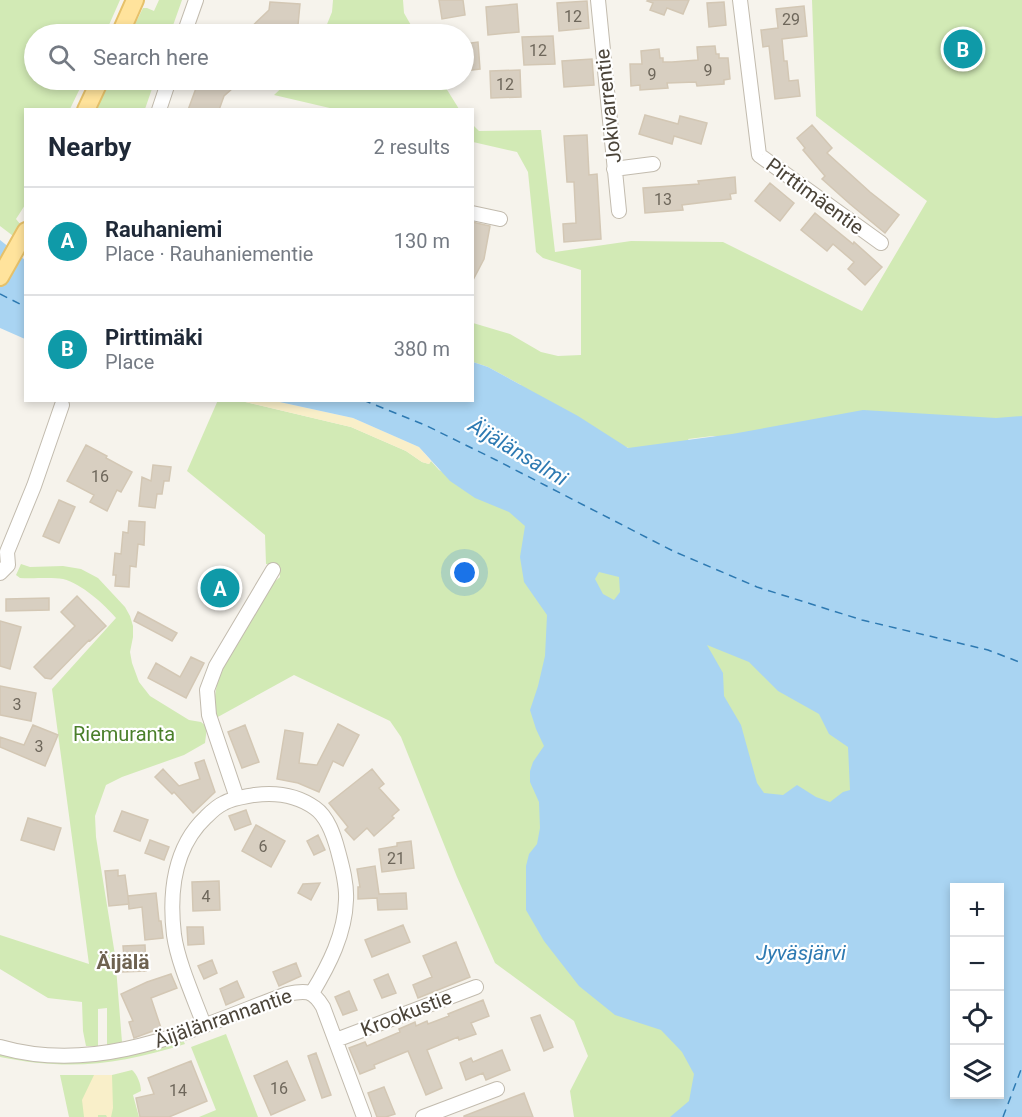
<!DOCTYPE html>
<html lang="en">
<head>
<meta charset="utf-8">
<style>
  :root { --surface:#fff; --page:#f2f2f3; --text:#1f2937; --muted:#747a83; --line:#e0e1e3; --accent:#fc3f1d }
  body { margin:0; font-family:Roboto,sans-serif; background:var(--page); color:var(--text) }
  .controls { position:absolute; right:18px; bottom:18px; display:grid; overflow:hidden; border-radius:0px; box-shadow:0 3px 9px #0003 }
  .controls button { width:54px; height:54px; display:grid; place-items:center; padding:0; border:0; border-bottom:2px solid var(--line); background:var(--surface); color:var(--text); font:30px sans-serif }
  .you { position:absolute; left:465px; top:573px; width:21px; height:21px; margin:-15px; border:4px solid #fff; border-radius:50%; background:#1a73e8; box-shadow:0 0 0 9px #1a73e833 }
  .badge { display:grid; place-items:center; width:39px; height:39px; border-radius:50%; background:var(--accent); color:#fff; font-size:20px; font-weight:700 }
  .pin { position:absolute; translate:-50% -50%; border:3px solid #fff; box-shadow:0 2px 6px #0006 }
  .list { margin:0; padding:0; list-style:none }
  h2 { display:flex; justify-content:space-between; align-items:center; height:78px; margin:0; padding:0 24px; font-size:26px }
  h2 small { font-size:20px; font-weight:400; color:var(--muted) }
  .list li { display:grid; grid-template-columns:39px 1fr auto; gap:18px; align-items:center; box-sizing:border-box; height:108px; padding:0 24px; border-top:2px solid var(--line) }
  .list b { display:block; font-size:22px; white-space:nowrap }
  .list p { margin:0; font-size:20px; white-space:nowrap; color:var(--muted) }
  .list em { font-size:20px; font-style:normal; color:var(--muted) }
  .icon { flex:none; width:33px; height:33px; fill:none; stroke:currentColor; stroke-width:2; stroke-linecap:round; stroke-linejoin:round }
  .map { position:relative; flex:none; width:1022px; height:1117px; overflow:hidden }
  .search { position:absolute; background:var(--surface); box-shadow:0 3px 9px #0003; left:24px; top:24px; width:450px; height:66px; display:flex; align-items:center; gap:15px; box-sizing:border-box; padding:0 21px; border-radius:33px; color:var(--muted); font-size:22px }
  .panel { position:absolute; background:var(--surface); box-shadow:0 3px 9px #0003; left:24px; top:108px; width:450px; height:294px; border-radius:0px }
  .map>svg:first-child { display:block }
  .green { fill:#d2eab5 }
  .sand { fill:#f9efc9 }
  .water { fill:#a9d4f2; fill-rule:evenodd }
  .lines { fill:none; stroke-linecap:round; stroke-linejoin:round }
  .ferry { stroke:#2e7ab2; stroke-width:1.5; stroke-dasharray:8 6; stroke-linecap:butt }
  .building { fill:#d8cfc1; stroke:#d3c7b4; stroke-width:1.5 }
  .minor-casing { stroke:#c2bbae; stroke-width:16 }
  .major-casing { stroke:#e6c16a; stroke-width:20 }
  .minor { stroke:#fff; stroke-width:14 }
  .major { stroke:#ffe39c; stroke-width:16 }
  .labels { text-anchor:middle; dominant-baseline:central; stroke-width:4.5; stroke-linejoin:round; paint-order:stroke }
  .number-label { font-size:16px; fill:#6e675b }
  .street-label { font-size:20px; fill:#4b4439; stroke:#fff }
  .park-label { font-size:20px; fill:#4a7f2a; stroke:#fff }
  .water-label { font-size:21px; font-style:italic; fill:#2e7ab2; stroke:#fff }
  .neighbourhood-label { font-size:21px; font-weight:bold; fill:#6e6250; stroke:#fff }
</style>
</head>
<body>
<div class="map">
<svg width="1022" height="1117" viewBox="0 0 1022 1117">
  <rect width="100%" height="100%" fill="#f6f3ec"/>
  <path class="green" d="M0 0H120L105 34H34V80H84L70 109 26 110 25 205 16 219 25 230V245L0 226Z
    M159 0H182L170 34H130L143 8H147L154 11Z
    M333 0H403L404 13 416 34H323L332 12Z
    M812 0H1022V480L713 436 688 439 714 479 513 406 521 385 488 367 473 362V323L510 334 541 352 558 356 581 355V270L543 258 536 252 528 172 517 152 473 142 472 124 479 131 541 130 555 252 631 241 723 242 862 311 927 201 816 116Z
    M110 80H155L145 109H97Z
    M290 80H441L459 109H334L274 95Z
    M218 400 241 401 351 427 406 451 422 462 429 464 431 461 439 470 634 576 865 724 801 1117H574L570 1091 588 1056 574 1021 495 963 457 877 401 737 390 721 294 675 216 718 215 696 218 677 272 584 280 577 279 567 266 564 265 535 187 471Z
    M21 564 30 567 63 566 81 569 98 578 125 607 130 616 133 626V637L130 652 132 663 139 682 150 696 189 720 201 722 207 727 205 743 184 755 122 777 106 785 95 816 96 837 115 955 122 1042 107 1045V1008L98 1009V1046H86L83 1031 82 1002 48 998 0 969V935L89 964 52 689 116 618C104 604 82 584 63 579 51 577 32 579 20 578L16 575Z
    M226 1034 258 1117H199L216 1110 191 1047Z
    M183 1040 185 1044C118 1065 70 1071 0 1057V1053C23 1056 47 1061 69 1061 109 1062 146 1052 183 1040Z
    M132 1070C137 1074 141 1084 141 1091L133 1095 139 1117H69L60 1075H112Z"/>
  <path class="sand" d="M241 401H275L353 418 419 447 431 461 429 464 422 462 406 451 351 427Z
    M94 1075H112L113 1108 111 1117H107L106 1115H98V1117H84L82 1100Z"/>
  <path class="water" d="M0 240 25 260V339L0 328Z
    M473 362 488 367 578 416 628 448 732 434 863 410 996 418 1022 416V1117H670L689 1101 694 1074 682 1052 661 1030 615 1015 579 986 544 941 526 910V866L529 854 537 844 540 828 539 802 530 782V771L533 762 544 746 536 729 530 710 538 686 545 656 547 615 524 582 520 557 525 526 509 512 475 498 450 481 419 447 353 418 275 401 472 400ZM599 572 619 577 620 592 614 600 603 594 595 579ZM707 645 749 662 778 691 819 714 829 734 848 747 850 790 843 792 830 802 816 797 797 785 783 795 764 793 757 783 741 725 724 696 723 673ZM954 888H1000V1094H954Z"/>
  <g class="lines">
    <path class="ferry" d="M0 294 26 307
      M363 400 425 425 496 460 673 551 757 587 862 620 988 650 1022 663
      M1003 1117 1022 1067"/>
  </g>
  <path class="building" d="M439 0H463L465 15 442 19Z
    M648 0H689L683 14 667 8 664 15 650 10 653 3 647 1Z
    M587 1 589 28 559 31 557 3Z
    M270 2 300 4 298 25 288 34H244L269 10Z
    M724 2 726 25 709 27 707 3Z
    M517 4 519 32 488 35 486 7Z
    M804 6 807 36 782 39 784 61H787L789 81 798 80 800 96 775 99 769 46 763 47 761 30 778 28 776 9Z
    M553 36 555 64 524 65 522 37Z
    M478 42 480 69 464 71V44Z
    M715 46 716 54H719V58H728L730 79 724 80V84L697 86 696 82 667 83 668 88 640 90V85L631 86 630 64H642L641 51 659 49 660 58H663V62H672L698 60 697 47Z
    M592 59 594 85 564 87 562 61Z
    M520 70 521 97 491 98 490 71Z
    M199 80H242L224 96 219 110H188Z
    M645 115 678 124 680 116 707 123 701 144 674 136 672 144 639 134Z
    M812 125 832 148 827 153 870 192 899 215 885 233 850 204 822 179 825 176 803 150 805 148 797 138Z
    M587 135 589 175 597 174 601 239 564 242 563 224 576 223 574 182H567L564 136Z
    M735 177 736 193 730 194 731 199 682 205 683 210 645 213 643 188 699 184 698 181Z
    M770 183 794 203 780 221 755 201Z
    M815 213 853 244 854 242 882 267 865 285 848 269 854 262 833 244 827 251 801 230Z
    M472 222 490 226 484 259 472 282Z
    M86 445 107 456 106 458 132 472 121 492 117 490 107 511 90 502 94 495 67 481Z
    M153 465 171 467 169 481H164L162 494H157L155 508 139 506 142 477 151 481Z
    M59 500 75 507 59 543 43 536Z
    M129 521 145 522 144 545 138 544 136 567 130 566 129 587 115 586 116 575H113L115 553 121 554 123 532 128 533Z
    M213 568 241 585 228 607 200 591Z
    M77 596 106 626 90 641 89 640 51 679 45 678 34 667 75 626 61 612Z
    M49 598V610L6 611V599Z
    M138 612 177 633 172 641 134 621Z
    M0 621 21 627 10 669 0 666Z
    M191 657 204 663 186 698 148 678 156 663 180 677Z
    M0 686 36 693 31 721 0 715Z
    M338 724 359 735 343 766 333 761 319 792 298 783 277 779 285 730 303 733 299 763 316 765H317Z
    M33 725 58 735 45 766 0 747V737L24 745Z
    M245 725 259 762 242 768 228 732Z
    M204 760 215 792 193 813 174 792 172 794 155 777 163 769 179 786 200 779 195 763Z
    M372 769 384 784 379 788 399 810 392 816 394 818 374 836 367 828 354 840 345 830 348 827 329 803Z
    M246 810 251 824 235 830 229 816Z
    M122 811 148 820 140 841 114 831Z
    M28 818 61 828 54 850 21 840Z
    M256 825 285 841 271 867 242 851Z
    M318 835 325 850 314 855 307 841Z
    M150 840 169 847 164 860 145 853Z
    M411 841 414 868 382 872 379 849 397 846V843Z
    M375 866 379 894 406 893 407 909 378 910 377 898 358 899V887H360L357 869Z
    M118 870V876L125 875 129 904 109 906 105 871Z
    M219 881 220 910 193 911 192 882Z
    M320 883 311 900 298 893 303 884Z
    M156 893 159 921H161L163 938 145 940 142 907 129 909 128 896Z
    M403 925 410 942 372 957 365 940Z
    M187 927H203L204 944 188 945Z
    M456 942 470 977 418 998 413 985 432 977 423 956Z
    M145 945 146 971 122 972 121 957H124L123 946Z
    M212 960 217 973 204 979 198 966Z
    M296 963 301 976 279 986 273 972Z
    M171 974 177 988 151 998 161 1028 134 1038 129 1022 133 1021 121 994 147 982Z
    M388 974 396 993 382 998 374 980Z
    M237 981 244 997 226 1005 220 989Z
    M349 991 357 1010 343 1015 335 997Z
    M483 1000 489 1016 471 1023 476 1034 459 1040 458 1037 427 1050 442 1088 426 1095 408 1051 374 1065 375 1068 360 1074 349 1048 365 1042 367 1046 400 1032 399 1029 415 1022 416 1026 427 1021 428 1024 449 1016 448 1014Z
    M540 1015 553 1047 544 1051 531 1018Z
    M502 1050 510 1070 486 1080 483 1073 466 1080 460 1063 471 1058 473 1062Z
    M316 1053 331 1095 322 1098 308 1056Z
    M191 1061 207 1101 169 1117H140L136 1098 154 1094 148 1078Z
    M287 1061 305 1100 271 1115 254 1076Z
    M384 1087 395 1114 386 1117H377L368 1093Z
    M524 1093 533 1117H464V1116Z"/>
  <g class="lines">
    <defs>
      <path id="minor" d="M598 0 619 211
        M740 0 759 155 881 243
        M184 34 196 0
        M159 110 169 80
        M614 169 653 164
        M472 213 500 219
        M0 573 8 565 7 552 34 486 62 405
        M237 798 209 715 207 690 216 666 273 570
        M204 1025C194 998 178 963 174 935 169 893 174 847 206 817 211 812 217 806 224 803 233 798 244 797 254 795 276 792 297 795 315 808 328 817 334 836 338 851 342 866 347 884 346 900 345 934 329 965 312 993
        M336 1040 476 987
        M0 1047C100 1076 195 1028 287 994 306 990 313 990 323 1007L364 1117
        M423 1117 497 1089"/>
      <path id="major" d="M120 34 135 0
        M86 110 100 80
        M0 277 26 231"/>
    </defs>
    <use href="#minor" class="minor-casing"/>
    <use href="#major" class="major-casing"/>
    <use href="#minor" class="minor"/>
    <use href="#major" class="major"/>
  </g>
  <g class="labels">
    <g class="number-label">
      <text x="573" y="16">12</text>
      <text x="791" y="19">29</text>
      <text x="538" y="50">12</text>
      <text x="708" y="70">9</text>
      <text x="652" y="74">9</text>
      <text x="505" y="84">12</text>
      <text x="663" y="199">13</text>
      <text x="100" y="476">16</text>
      <text x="17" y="704">3</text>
      <text x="39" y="746">3</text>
      <text x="263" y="846">6</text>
      <text x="396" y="858">21</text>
      <text x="206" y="896">4</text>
      <text x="279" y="1088">16</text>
      <text x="178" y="1090">14</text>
    </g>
    <g class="street-label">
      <text transform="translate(608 106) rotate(-96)">Jokivarrentie</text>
      <text transform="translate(815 196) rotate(36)">Pirttimäentie</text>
      <text transform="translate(406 1013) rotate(-21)">Krookustie</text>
      <text transform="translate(223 1018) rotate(-19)">Äijälänrannantie</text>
    </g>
    <g class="park-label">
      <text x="124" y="734">Riemuranta</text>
    </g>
    <g class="water-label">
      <text transform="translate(518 452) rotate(31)">Äijälänsalmi</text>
      <text x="801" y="953">Jyväsjärvi</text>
    </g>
    <g class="neighbourhood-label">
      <text x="123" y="962">Äijälä</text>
    </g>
  </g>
</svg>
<div class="controls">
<button>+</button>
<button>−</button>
<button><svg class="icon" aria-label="locate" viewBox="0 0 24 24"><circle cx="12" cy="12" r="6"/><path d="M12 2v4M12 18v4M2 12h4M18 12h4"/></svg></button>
<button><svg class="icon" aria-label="layers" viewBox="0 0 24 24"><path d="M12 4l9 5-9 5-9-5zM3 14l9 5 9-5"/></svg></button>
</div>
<div class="you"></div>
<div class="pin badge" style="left:220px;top:588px;background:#0f9aa8">A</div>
<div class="pin badge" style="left:963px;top:49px;background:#0f9aa8">B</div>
<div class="search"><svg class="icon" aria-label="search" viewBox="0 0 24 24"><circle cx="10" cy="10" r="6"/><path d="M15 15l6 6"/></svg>Search here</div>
<section class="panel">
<h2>Nearby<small>2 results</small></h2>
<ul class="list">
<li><span class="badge" style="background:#0f9aa8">A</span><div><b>Rauhaniemi</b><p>Place · Rauhaniementie</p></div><em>130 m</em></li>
<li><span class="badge" style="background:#0f9aa8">B</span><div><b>Pirttimäki</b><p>Place</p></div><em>380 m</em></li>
</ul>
</section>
</div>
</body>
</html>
